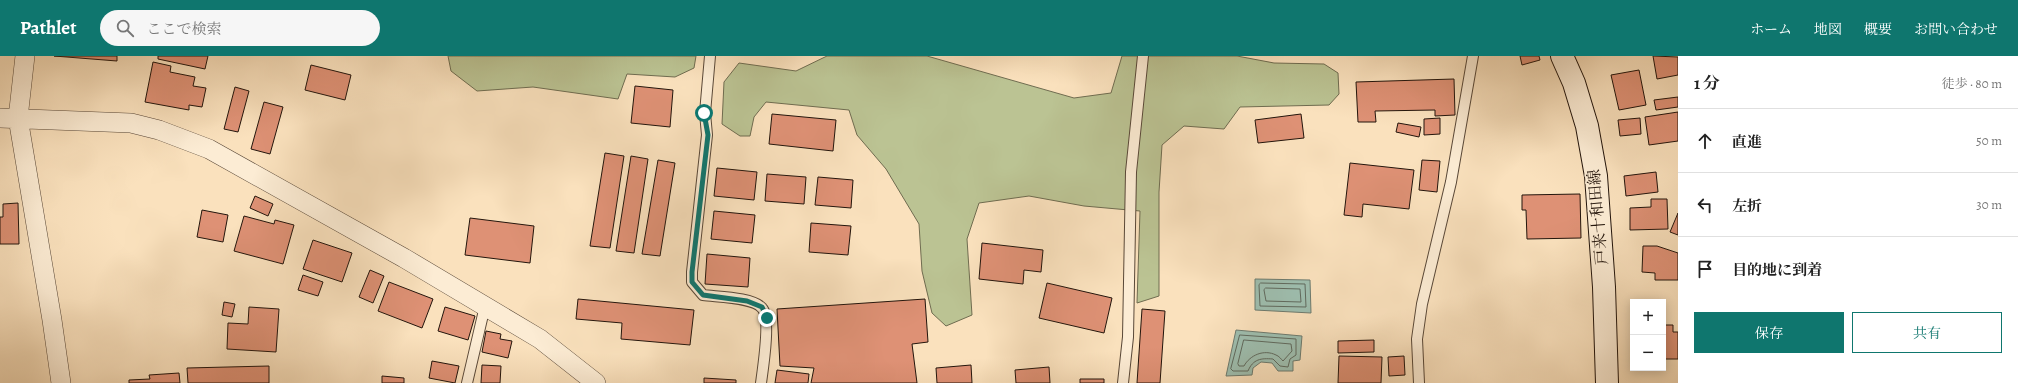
<!DOCTYPE html>
<html lang="ja">
<head>
<meta charset="utf-8">
<style>
  :root { --surface:#fff; --page:#f6f6f6; --text:#222; --muted:#767676; --line:#e0e0e0; --accent:#0f766e }
  body { margin:0; font-family:Alegreya,"Noto Serif JP",serif; background:var(--page); color:var(--text) }
  .controls { position:absolute; right:12px; bottom:12px; display:grid; overflow:hidden; border-radius:0px; box-shadow:0 2px 10px #0003 }
  .controls button { width:36px; height:36px; display:grid; place-items:center; padding:0; border:0; border-bottom:1px solid var(--line); background:var(--surface); color:var(--text); font:20px sans-serif }
  .stop { position:absolute; width:12px; height:12px; margin:-9px; border:3px solid #0f766e; border-radius:50%; background:#fff }
  .stop.end { background:#0f766e; border-color:#fff; box-shadow:0 1px 4px #0008 }
  .list { margin:0; padding:0; list-style:none }
  h2 { display:flex; justify-content:space-between; align-items:center; height:52px; margin:0; padding:0 16px; font-size:17px }
  h2 small { font-size:13px; font-weight:400; color:var(--muted) }
  .list li { display:grid; grid-template-columns:26px 1fr auto; gap:12px; align-items:center; box-sizing:border-box; height:64px; padding:0 16px; border-top:1px solid var(--line) }
  .list b { display:block; font-size:15px; white-space:nowrap }
  .list em { font-size:13px; font-style:normal; color:var(--muted) }
  .actions { display:flex; gap:8px; padding:12px 16px }
  .actions a { flex:1; padding:9px 0; border:1px solid var(--accent); border-radius:0px; text-align:center; font-size:14px; color:var(--accent) }
  .actions .main { background:var(--accent); color:#fff }
  .icon { flex:none; width:22px; height:22px; fill:none; stroke:currentColor; stroke-width:2; stroke-linecap:round; stroke-linejoin:round }
  .map { position:relative; flex:none; width:1678px; height:327px; overflow:hidden }
  header { display:flex; align-items:center; gap:24px; box-sizing:border-box; height:56px; padding:0 20px; background:var(--accent); color:#fff }
  header strong { font-size:19px }
  nav { display:flex; gap:22px; margin-inline-start:auto; font-size:14px }
  .search { width:280px; height:36px; background:var(--page); display:flex; align-items:center; gap:10px; box-sizing:border-box; padding:0 14px; border-radius:22px; color:var(--muted); font-size:15px }
  main { display:flex }
  aside { flex:1; background:var(--surface) }
  .map>svg:first-child { display:block }
  .green { fill:#bbc393; stroke:#6f6c50 }
  .water { fill:#9ebeaf; stroke:#6d7a6e }
  .lines { fill:none; stroke-linecap:round; stroke-linejoin:round }
  .shore { stroke:#606a5e; stroke-width:1 }
  .building { fill:#de9175; stroke:#23150c }
  .service-casing { stroke:#594838; stroke-width:12 }
  .minor-casing { stroke:#594838; stroke-width:20 }
  .secondary-casing { stroke:#23150c; stroke-width:24 }
  .service { stroke:#fcecd4; stroke-width:10 }
  .minor { stroke:#fcecd4; stroke-width:19 }
  .secondary { stroke:#fcecd4; stroke-width:22 }
  .route { stroke:#0f766e; stroke-width:5 }
  .labels { text-anchor:middle; dominant-baseline:central; stroke-width:3; stroke-linejoin:round; paint-order:stroke }
  .street-label { font-size:16px; fill:#23150c; stroke:#fcecd4 }
</style>
</head>
<body>
<header>
<strong>Pathlet</strong>
<div class="search"><svg class="icon" aria-label="search" viewBox="0 0 24 24"><circle cx="10" cy="10" r="6"/><path d="M15 15l6 6"/></svg>ここで検索</div>
<nav><a>ホーム</a><a>地図</a><a>概要</a><a>お問い合わせ</a></nav>
</header>
<main>
<div class="map">
<svg width="1678" height="327" viewBox="0 0 1678 327">
  <rect width="100%" height="100%" fill="#fae1bd"/>
  <filter id="stains"><feTurbulence type="fractalNoise" baseFrequency=".005" numOctaves="4"/><feColorMatrix values="0 0 0 0 .2 0 0 0 0 .09 0 0 0 0 .02 0 0 0 .5 -.17"/></filter>
  <radialGradient id="worn" r=".72"><stop offset=".6" stop-color="#630" stop-opacity="0"/><stop offset="1" stop-color="#630" stop-opacity=".3"/></radialGradient>
  <path class="green" d="M448 0H696L694 12 675 21 627 18 618 43 533 31 477 35 451 15Z
    M827 0H927L1074 42 1111 37 1122 0H1237L1274 7 1324 8 1338 17 1339 38 1329 49 1240 51 1224 73 1184 70 1162 89 1159 136V240L1137 247 1140 155 1084 150 1029 140 979 147 967 183 972 259 946 270 932 257 922 215 919 168 886 113 857 79 849 54 766 46 754 61 750 80H740L722 68 724 26 739 7 796 15Z"/>
  <path class="water" d="M1255 223 1310 224 1311 257 1255 254Z
    M1236 274 1302 280 1300 304 1293 305V315H1278L1272 307 1261 306 1253 312 1252 319 1226 320Z"/>
  <g class="lines">
    <path class="shore" d="M1261 227 1305 228 1306 251 1260 250 1259 229Z
      M1266 232 1300 233 1301 246 1266 245 1264 234Z
      M1240 279 1296 283V299L1290 303 1288 311 1280 310 1273 303C1261 302 1253 303 1248 315H1233L1231 313Z
      M1244 284 1291 288 1292 295 1283 305C1281 303 1279 300 1276 299 1264 293 1250 299 1244 310H1239L1238 308Z"/>
  </g>
  <path class="building" d="M54 0H117V5Z
    M158 0H208L205 13 158 3Z
    M1520 0H1539L1540 4 1522 9Z
    M1653 0 1678 1V19L1657 23Z
    M153 6 171 10 170 16 195 21 193 30 206 32 202 51 189 49V54L145 46Z
    M311 9 351 19 345 44 305 34Z
    M1639 14 1646 49 1619 54 1611 19Z
    M1454 23 1455 59 1435 60V54L1375 55 1376 66H1358L1356 26Z
    M635 30 673 34 670 71 631 67Z
    M235 31 249 35 238 76 224 73Z
    M1678 41V51L1656 54 1654 44Z
    M264 46 283 51 270 98 251 93Z
    M1678 56V85L1649 89 1645 61Z
    M772 58 836 64 833 95 769 88Z
    M1301 58 1304 82 1258 87 1255 64Z
    M1440 62V78L1424 79V63Z
    M1640 62 1641 78 1620 80 1618 64Z
    M1398 67 1421 71 1419 81 1396 76Z
    M605 97 624 100 610 192 590 190Z
    M631 100 648 103 634 197 616 195Z
    M658 104 675 107 660 200 642 198Z
    M1422 104 1440 105 1437 136 1419 134Z
    M1350 107 1414 114 1409 153 1363 148 1362 161 1344 159Z
    M717 112 757 116 754 144 714 140Z
    M1656 116 1658 136 1626 140 1624 120Z
    M767 118 806 121 804 148 765 145Z
    M818 121 853 124 851 152 815 149Z
    M1580 138 1581 182 1527 183 1526 154H1522V139Z
    M255 140 273 148 268 160 250 152Z
    M1651 143H1667L1668 173 1630 174V152L1651 151Z
    M18 147 19 188H0V161H3V148Z
    M202 154 228 159 223 186 197 181Z
    M714 155 755 159 752 187 711 183Z
    M1678 157V179L1670 176Z
    M244 160 274 168 275 164 294 169 283 208 234 195Z
    M470 162 534 170 530 207 465 199Z
    M811 167 851 170 848 199 809 196Z
    M313 184 352 197 342 226 303 213Z
    M982 187 1043 194 1041 216 1024 214 1023 228 979 223Z
    M1643 190H1657L1678 197V224H1655V217L1642 216Z
    M707 198 750 202 748 231 705 228Z
    M370 214 384 220 373 247 359 241Z
    M303 219 323 226 318 240 298 234Z
    M389 226 433 243 422 272 378 255Z
    M1047 227 1112 242 1104 277 1039 262Z
    M578 243 694 254 690 289 621 283 622 267 576 263Z
    M925 243 928 286 912 288 917 327H811L814 312 780 310 777 253Z
    M224 246 235 248 232 261 222 259Z
    M249 251 279 253 276 296 227 293 228 267 248 268Z
    M445 251 475 260 468 284 438 275Z
    M1142 253 1165 255 1160 327H1137Z
    M1663 269H1673V276H1678V303H1663Z
    M486 275 501 278 500 283 512 285 508 302 482 296Z
    M1374 284V296L1338 297V285Z
    M1339 300 1382 301 1381 327H1338Z
    M1404 300 1405 319 1389 320 1388 301Z
    M432 305 459 310 455 327 429 322Z
    M482 309 501 310 500 327H481Z
    M971 309 972 327H937L936 312Z
    M269 310V327H188L187 312Z
    M1049 311 1050 327H1016L1015 314Z
    M777 314 809 318 808 327H775Z
    M179 317 180 327H129V324L150 323 149 319Z
    M382 320 404 322V327H382Z
    M704 322 736 324V327H704Z
    M1080 323H1104V327H1080Z"/>
  <g class="lines">
    <defs>
      <path id="service" d="M710 0 705 57 707 79 692 216V226L703 239C717 241 753 241 762 252 771 261 763 312 761 327
        M467 327 485 250
        M1123 327 1128 281 1131 116 1143 0
        M1419 327 1417 283 1422 248 1451 126 1473 0"/>
      <path id="minor" d="M25 0 18 62 52 264 61 327
        M0 62 131 67 159 74 209 93 404 202 540 283 596 327"/>
      <path id="secondary" d="M1562 0 1574 27 1587 70 1596 120 1604 231 1607 327"/>
    </defs>
    <use href="#service" class="service-casing"/>
    <use href="#minor" class="minor-casing"/>
    <use href="#secondary" class="secondary-casing"/>
    <use href="#service" class="service"/>
    <use href="#minor" class="minor"/>
    <use href="#secondary" class="secondary"/>
  </g>
  <g class="lines">
    <path class="route" d="M704 57 708 79 692 216V226L703 239 747 245 762 251 767 262"/>
  </g>
  <g class="labels">
    <g class="street-label">
      <text transform="translate(1598 161) rotate(-95)">戸来十和田線</text>
    </g>
  </g>
  <rect width="100%" height="100%" filter="url(#stains)"/>
  <rect width="100%" height="100%" fill="url(#worn)"/>
</svg>
<div class="controls">
<button>+</button>
<button>−</button>
</div>
<div class="stop" style="left:704px;top:57px"></div>
<div class="stop end" style="left:767px;top:262px"></div>
</div>
<aside>
<h2>1 分<small>徒歩 · 80 m</small></h2>
<ul class="list">
<li><svg class="icon" aria-label="ahead" viewBox="0 0 24 24"><path d="M12 20V5M6 11l6-6 6 6"/></svg><div><b>直進</b></div><em>50 m</em></li>
<li><svg class="icon" aria-label="left" viewBox="0 0 24 24"><path d="M17 20v-9H6M10 6l-5 5 5 5"/></svg><div><b>左折</b></div><em>30 m</em></li>
<li><svg class="icon" aria-label="arrive" viewBox="0 0 24 24"><path d="M6 21V4h12l-3 4 3 4H6"/></svg><div><b>目的地に到着</b></div></li>
</ul>
<div class="actions"><a class="main">保存</a><a>共有</a></div>
</aside>
</main>
</body>
</html>
